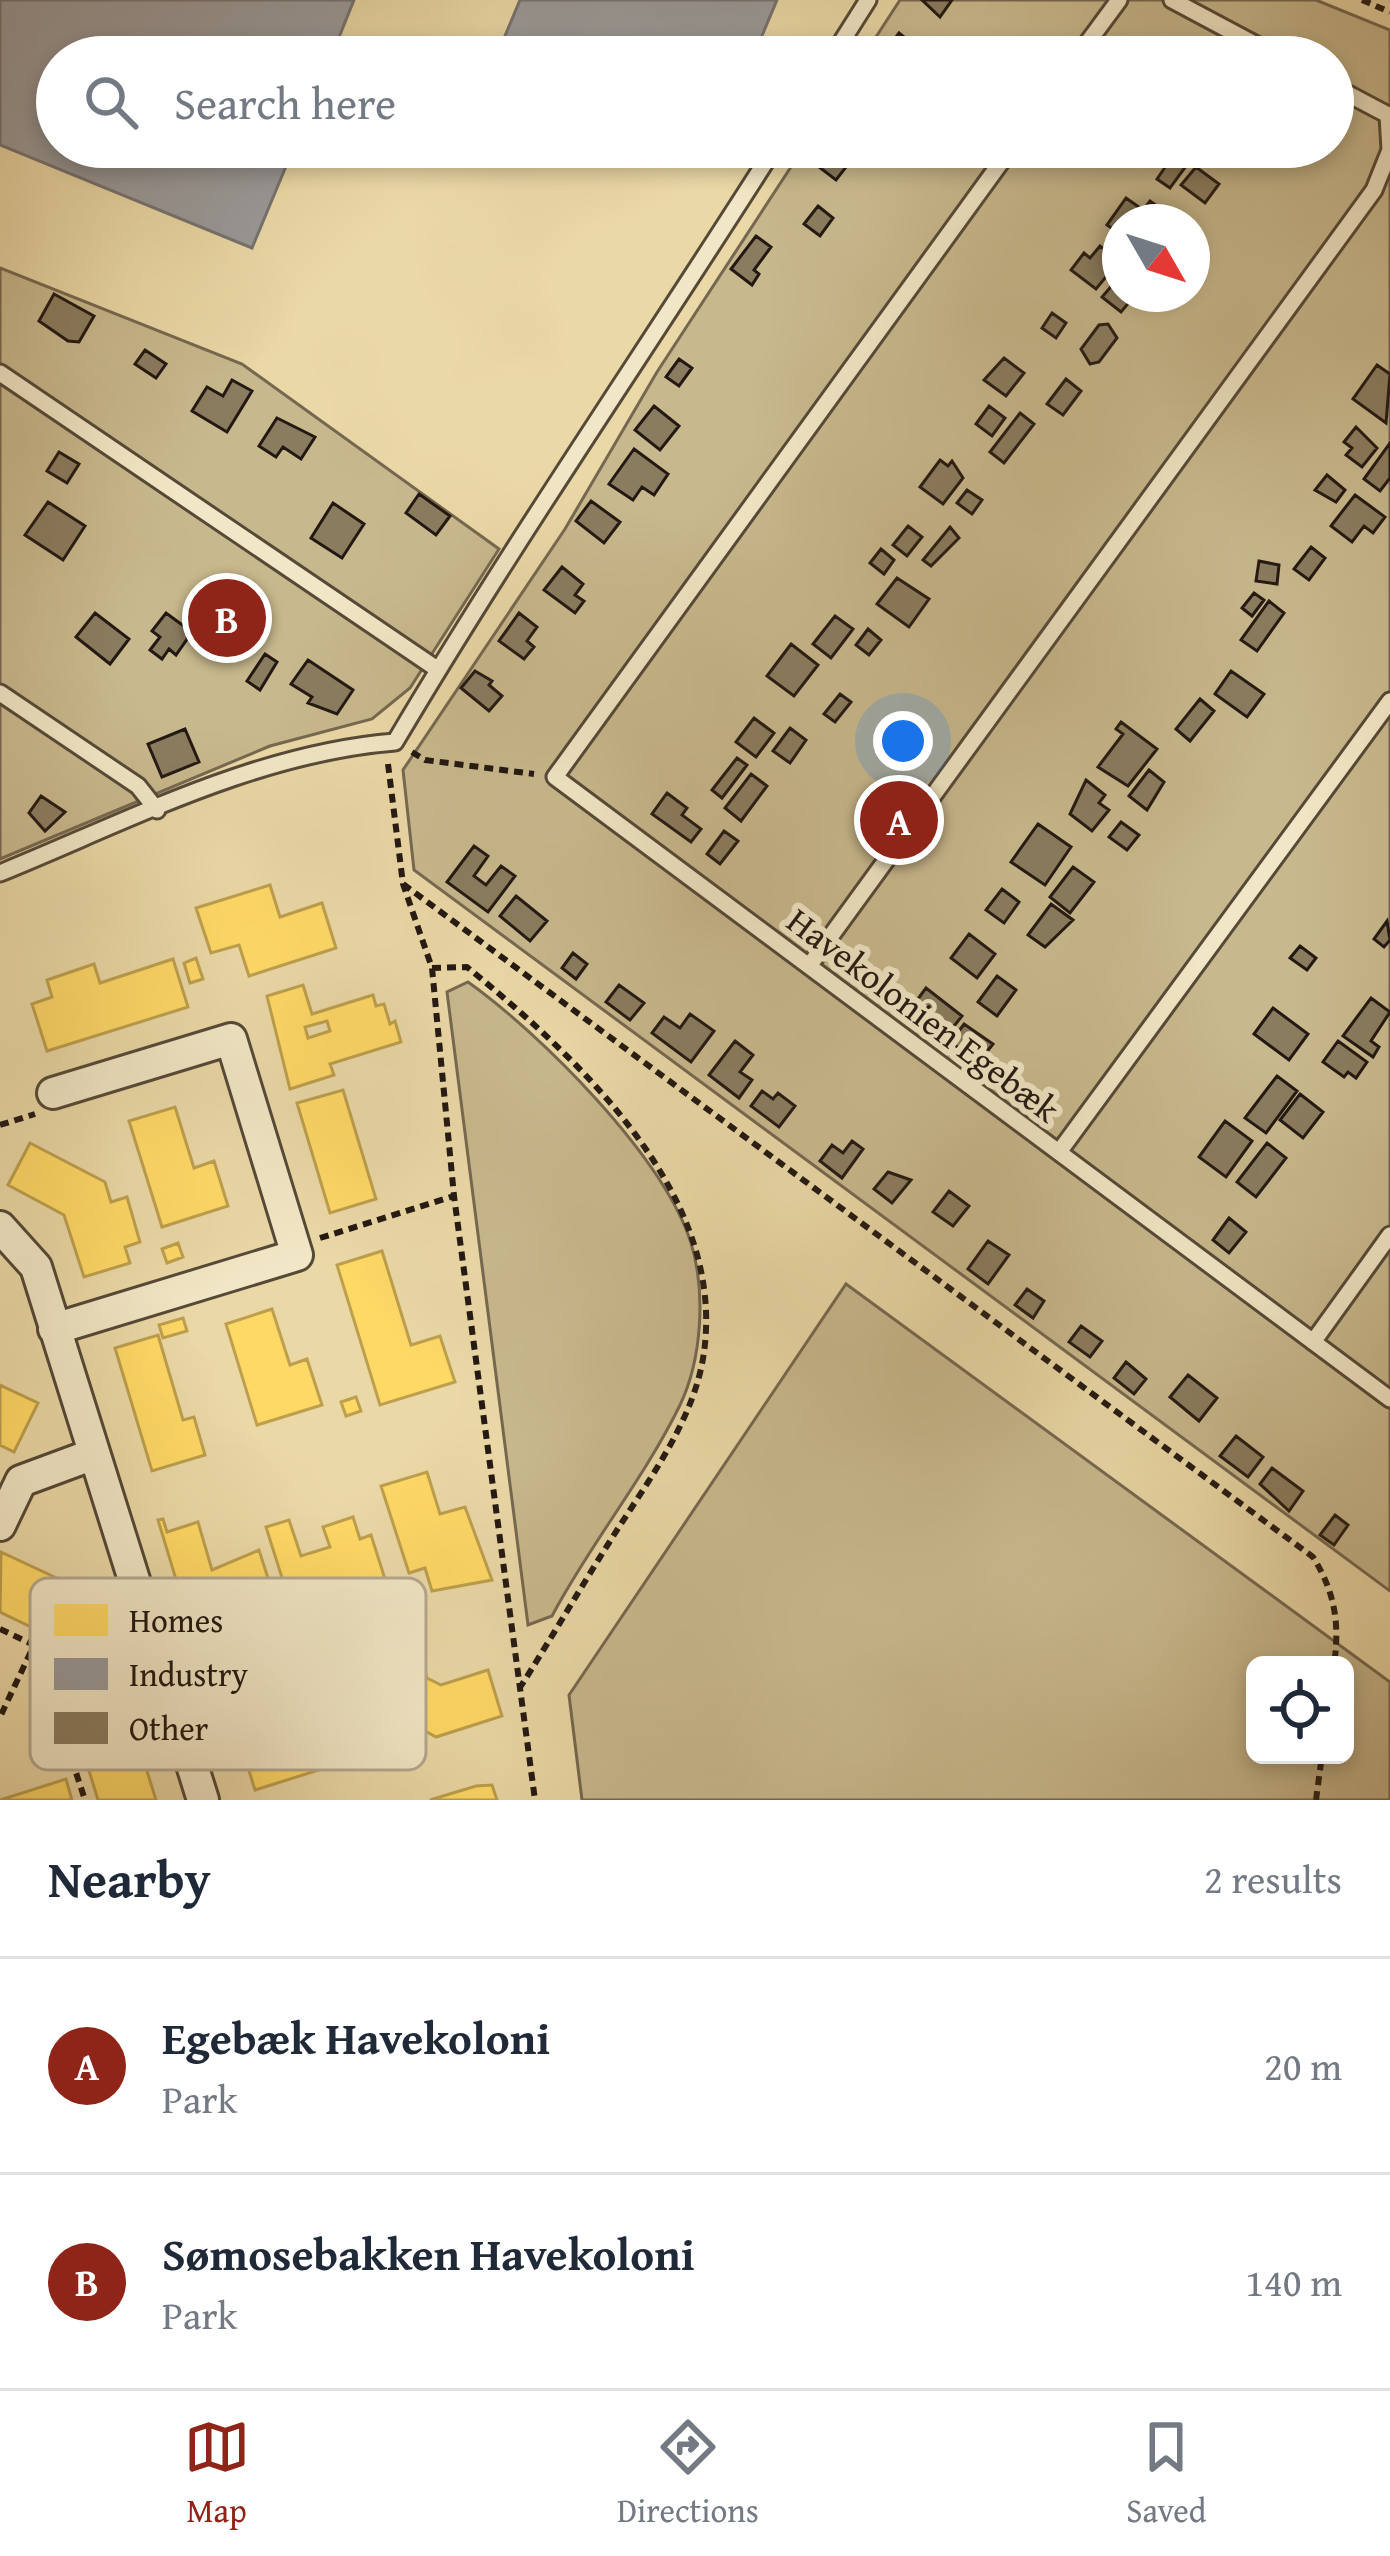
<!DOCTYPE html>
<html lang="en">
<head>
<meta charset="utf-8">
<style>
  :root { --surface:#fff; --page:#f2f2f3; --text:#1f2937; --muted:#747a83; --line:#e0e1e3; --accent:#8f2418 }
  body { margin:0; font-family:"Gentium Book Plus",serif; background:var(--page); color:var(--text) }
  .controls { position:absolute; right:36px; bottom:36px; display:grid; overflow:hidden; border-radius:18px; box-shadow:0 6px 18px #0003 }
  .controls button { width:108px; height:108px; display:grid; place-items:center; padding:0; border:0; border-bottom:3px solid var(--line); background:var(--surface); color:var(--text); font:60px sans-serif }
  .compass { position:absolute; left:1102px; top:204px; width:108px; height:108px; border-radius:50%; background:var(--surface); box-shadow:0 6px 18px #0003; rotate:129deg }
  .you { position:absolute; left:903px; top:741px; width:42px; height:42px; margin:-30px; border:9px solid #fff; border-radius:50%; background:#1a73e8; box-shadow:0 0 0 18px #1a73e833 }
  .badge { display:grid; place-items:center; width:78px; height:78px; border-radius:50%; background:var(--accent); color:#fff; font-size:39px; font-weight:700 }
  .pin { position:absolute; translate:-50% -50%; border:6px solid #fff; box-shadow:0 3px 12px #0006 }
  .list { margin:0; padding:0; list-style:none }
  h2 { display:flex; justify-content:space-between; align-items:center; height:156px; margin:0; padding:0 48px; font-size:51px }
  h2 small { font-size:39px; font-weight:400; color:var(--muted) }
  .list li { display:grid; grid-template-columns:78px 1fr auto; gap:36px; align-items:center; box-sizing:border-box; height:216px; padding:0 48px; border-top:3px solid var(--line) }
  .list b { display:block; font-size:45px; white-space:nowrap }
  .list p { margin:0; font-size:39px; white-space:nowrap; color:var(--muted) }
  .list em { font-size:39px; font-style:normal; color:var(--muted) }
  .icon { flex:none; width:66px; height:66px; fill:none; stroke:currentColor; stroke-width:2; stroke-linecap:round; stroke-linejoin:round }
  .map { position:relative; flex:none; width:1390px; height:1800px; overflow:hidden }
  .search { position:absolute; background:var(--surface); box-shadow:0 6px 18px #0003; left:36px; right:36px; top:36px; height:132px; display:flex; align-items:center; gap:30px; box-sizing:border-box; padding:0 42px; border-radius:66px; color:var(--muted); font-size:45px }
  .sheet { height:588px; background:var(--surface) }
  nav { display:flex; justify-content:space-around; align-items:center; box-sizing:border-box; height:168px; border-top:3px solid var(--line); background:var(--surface); font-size:33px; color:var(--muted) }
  nav a { display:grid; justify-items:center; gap:6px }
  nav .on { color:var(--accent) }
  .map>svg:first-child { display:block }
  .green { fill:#c8b88d; stroke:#766850; stroke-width:3; fill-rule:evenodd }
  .homes { fill:#ffd966; stroke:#bd9f4d; stroke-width:3; fill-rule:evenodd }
  .industry { fill:#999; stroke:#767370; stroke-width:3 }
  .building { fill:#8a7c5f; stroke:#231912; stroke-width:3 }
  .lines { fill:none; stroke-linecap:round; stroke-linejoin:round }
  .service-casing { stroke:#554937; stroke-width:21 }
  .minor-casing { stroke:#554937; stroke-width:36 }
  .path { stroke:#231912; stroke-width:6; stroke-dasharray:9 6; stroke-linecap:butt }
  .service { stroke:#f1e6c5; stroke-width:15 }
  .minor { stroke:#f1e6c5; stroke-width:30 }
  .labels { text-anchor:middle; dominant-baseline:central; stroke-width:12; stroke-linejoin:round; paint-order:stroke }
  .street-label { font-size:36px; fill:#231912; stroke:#f1e6c5 }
  .key { fill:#f1e6c5; stroke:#b3a88f; stroke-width:3 }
  .key-label { font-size:33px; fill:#231912 }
</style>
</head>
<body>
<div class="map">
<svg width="1390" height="1800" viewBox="0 0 1390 1800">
  <rect width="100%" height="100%" fill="#ead8a6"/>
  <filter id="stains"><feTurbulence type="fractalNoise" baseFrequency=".00167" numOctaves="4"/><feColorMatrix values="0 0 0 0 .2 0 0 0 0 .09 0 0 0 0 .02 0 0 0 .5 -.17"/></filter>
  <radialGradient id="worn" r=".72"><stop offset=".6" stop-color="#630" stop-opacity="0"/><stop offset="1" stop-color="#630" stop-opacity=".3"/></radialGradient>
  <path class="green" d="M900 0H1316L1390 30V1591L414 870 403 770 565 529 657 372 804 147H1333V57H863ZM1120 222H1192V294H1120Z
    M0 268 242 364 499 549 410 688 372 719 270 746 0 859Z
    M468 982C541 1034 664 1157 691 1243 706 1292 702 1359 680 1405 644 1479 590 1544 552 1616L528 1625 447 992Z
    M846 1284 1390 1682V1800H582L569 1695ZM1255 1665H1345V1755H1255Z"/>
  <path class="homes" d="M270 885 280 917 322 903 336 948 249 976 239 945 211 953 196 908Z
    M196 958 203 979 190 983 184 963Z
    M173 959 188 1007 47 1051 32 1004 52 997 47 980 94 964 100 983Z
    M303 985 312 1014 373 995 376 1006 384 1004 390 1024 395 1021 401 1042 330 1064 334 1075 290 1089 267 996ZM327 1021 330 1031 308 1038 305 1027Z
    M343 1090 376 1199 330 1213 297 1103Z
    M175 1107 194 1168 214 1161 228 1206 162 1227 129 1121Z
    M30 1143 105 1182 111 1202 127 1197 140 1242 125 1247 130 1263 84 1277 64 1215 8 1185Z
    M178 1243 183 1257 167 1263 162 1249Z
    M382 1251 411 1345 440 1336 455 1382 380 1405 337 1265Z
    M272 1309 290 1365 307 1359 322 1405 257 1425 226 1324Z
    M183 1318 187 1331 163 1338 159 1325Z
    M158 1335 183 1420 194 1417 205 1455 152 1471 115 1348Z
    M0 1385 38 1403 14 1452 0 1445Z
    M356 1397 361 1411 346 1416 341 1402Z
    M427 1472 440 1514 465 1507 492 1580 432 1591 425 1568 409 1573 381 1486Z
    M353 1517 360 1539 371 1535 385 1579 316 1601 312 1590 288 1597 266 1527 289 1520 301 1556 330 1547 323 1527Z
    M163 1519 167 1532 198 1522 212 1570 259 1550 275 1600 210 1620 208 1613 188 1619 158 1520Z
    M1 1552 80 1589 56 1639 0 1612Z
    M412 1629 427 1678 441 1685 488 1670 502 1716 436 1737 388 1710 367 1643Z
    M108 1646 156 1800H98L56 1662Z
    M362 1708 376 1752 255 1790 241 1745 255 1741 250 1725 296 1711 300 1727Z
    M66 1779 72 1800H0Z
    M492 1785 497 1800H430L476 1786Z"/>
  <path class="industry" d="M0 0H354L331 57H57V147H294L252 248 0 145Z
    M520 0H777L753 57H537L502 43Z"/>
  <path class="building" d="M922 0H952L940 17Z
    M899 33 924 53 921 57 884 53Z
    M833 147 853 158 836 180 819 167Z
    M1179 147H1200L1170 188 1157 179Z
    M1196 167 1219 184 1205 203 1181 185Z
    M1126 198 1143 210 1150 201 1160 208 1150 222H1120V234L1107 225Z
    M818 206 833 218 820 236 804 224Z
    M756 236 771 247 754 270 759 274 752 285 731 269Z
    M1100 246 1119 261 1096 289 1071 270 1084 253 1090 258Z
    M1120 276V294H1136L1121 312 1102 297Z
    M54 294 94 316 79 342 68 341 39 321Z
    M1052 313 1066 323 1056 338 1042 328Z
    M1108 324 1117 338 1099 362 1090 364 1081 349 1099 325Z
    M145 350 166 364 156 378 135 364Z
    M1004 358 1024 373 1006 396 984 380Z
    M679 359 692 368 679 386 666 377Z
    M1377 365 1390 374 1386 423 1353 399Z
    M1066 379 1081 391 1063 415 1047 404Z
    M232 380 252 391 227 432 192 411 207 387 223 396Z
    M654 406 679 426 660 450 635 430Z
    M989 406 1005 418 992 436 976 424Z
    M1020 413 1034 424 1004 463 990 452Z
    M277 418 315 437 301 459 283 447 276 457 259 446Z
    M1356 427 1377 448 1362 467 1346 455 1352 448 1344 442Z
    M1390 443V478L1380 491 1364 479Z
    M634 449 668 474 654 495 642 487 633 500 609 484Z
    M59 452 79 464 67 483 47 471Z
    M940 460 948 466 952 461 963 478 943 504 920 487Z
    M1327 475 1345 490 1336 502 1315 490Z
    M967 490 982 500 972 514 957 503Z
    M419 494 450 516 436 535 406 513Z
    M1355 495 1385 517 1373 533 1364 526 1352 542 1331 526Z
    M591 501 620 522 604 543 576 521Z
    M48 502 85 526 63 560 25 535Z
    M333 503 364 524 342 558 311 538Z
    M908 526 922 537 907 556 893 545Z
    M950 527 959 538 931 566 923 560Z
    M1311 547 1325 558 1309 580 1294 569Z
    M881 549 894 560 884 574 870 563Z
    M1259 561 1279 565 1277 584 1256 581Z
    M562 567 583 584 575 595 584 601 575 613 544 590Z
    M897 578 929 599 909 627 877 604Z
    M1254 593 1264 600 1252 616 1242 608Z
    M1269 601 1284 613 1257 651 1241 640Z
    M95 613 129 639 110 664 76 637Z
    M166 613 192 632 176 655 169 649 162 659 150 650 160 637 152 631Z
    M519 613 537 627 527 641 534 647 524 659 499 641Z
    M835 616 853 629 831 658 813 644Z
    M868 629 881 640 869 655 856 645Z
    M791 644 818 665 794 696 767 676Z
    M265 654 277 662 260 690 247 681Z
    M308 660 353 690 337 714 308 703 312 697 291 684Z
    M475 671 492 681 489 685 502 696 489 711 461 688Z
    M1231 671 1264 694 1247 717 1215 694Z
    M840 694 851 702 835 722 824 714Z
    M1200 699 1214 711 1190 741 1176 729Z
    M754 718 774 733 756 757 736 742Z
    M1121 722 1157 749 1128 786 1098 767 1123 734 1116 729Z
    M790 728 806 740 790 763 773 751Z
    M185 729 199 762 162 777 148 744Z
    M737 758 747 765 722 798 712 790Z
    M1149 770 1164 782 1147 810 1129 796Z
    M751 774 767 786 741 821 725 808Z
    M1086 780 1105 795 1099 803 1109 810 1092 831 1070 814Z
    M667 793 687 808 682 815 701 829 691 842 652 814Z
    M41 796 65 812 45 831 29 813Z
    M1121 822 1139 835 1127 850 1109 837Z
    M1038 824 1071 847 1045 885 1011 862Z
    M724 831 738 841 720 864 707 854Z
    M474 846 488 856 474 876 486 885 501 866 515 876 488 912 447 882Z
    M1073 867 1094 882 1070 913 1050 897Z
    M1002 889 1019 902 1004 923 986 910Z
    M516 896 547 921 530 941 500 916Z
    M1051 904 1073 920 1045 947 1028 935Z
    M1387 921 1390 940 1384 947 1374 939Z
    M969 934 995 954 977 978 951 958Z
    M1300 946 1316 958 1307 970 1290 958Z
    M573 953 587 964 576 979 562 968Z
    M997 976 1016 990 997 1016 978 1002Z
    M619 985 644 1003 630 1020 606 1002Z
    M926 988 962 1016 947 1035 912 1007Z
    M1371 998 1390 1012 1371 1041 1379 1047 1373 1057 1343 1036Z
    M1273 1008 1308 1034 1289 1060 1254 1034Z
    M690 1014 714 1031 691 1062 652 1033 664 1017 680 1028Z
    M964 1024 993 1044 978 1063 951 1042Z
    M735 1041 753 1055 740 1072 752 1080 739 1098 709 1075Z
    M1338 1041 1367 1062 1356 1078 1348 1072 1344 1077 1323 1062Z
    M1277 1076 1297 1091 1266 1133 1245 1118Z
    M762 1091 773 1099 778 1093 795 1106 779 1127 751 1106Z
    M1300 1094 1323 1112 1303 1138 1280 1120Z
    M1225 1121 1252 1141 1226 1177 1199 1157Z
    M852 1141 863 1149 842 1178 820 1161 832 1145 843 1153Z
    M1267 1143 1286 1158 1256 1197 1237 1182Z
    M888 1172 911 1180 892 1203 874 1189Z
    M949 1191 969 1206 953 1226 933 1212Z
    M1229 1218 1246 1232 1229 1253 1213 1240Z
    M988 1241 1009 1255 988 1284 968 1269Z
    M1027 1289 1044 1301 1033 1318 1015 1305Z
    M1081 1326 1102 1341 1090 1357 1069 1342Z
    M1126 1362 1146 1379 1134 1394 1114 1378Z
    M1188 1375 1217 1398 1199 1421 1170 1397Z
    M1236 1436 1263 1457 1248 1477 1220 1456Z
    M1272 1468 1303 1491 1289 1511 1260 1484Z
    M1335 1515 1348 1525 1334 1545 1320 1535Z"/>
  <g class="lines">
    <defs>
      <path id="service" d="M1172 0 1279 57
        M832 57 868 0
        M1077 57 1119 0
        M1333 86 1390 116
        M1388 115 1390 150
        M1012 147 555 777 1390 1399
        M0 373 437 669
        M0 693 138 786 157 810
        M0 873C128 821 256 753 395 742 515 539 649 346 775 147
        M809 966 1374 190 1390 150
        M1059 1152 1390 701
        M1313 1342 1390 1235"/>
      <path id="minor" d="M53 1093 231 1039 297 1255 54 1329
        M0 1227 36 1267 203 1800
        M0 1525 21 1481 94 1454
        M168 1683 356 1631"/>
    </defs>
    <use href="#service" class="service-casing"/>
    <use href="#minor" class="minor-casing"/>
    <path class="path" d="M1362 0 1390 12
      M412 752 425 760 534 774
      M388 764 403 884 432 968 454 1196 535 1800
      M403 884 1313 1557C1335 1592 1340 1624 1334 1665
      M432 968 467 967C578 1058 726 1194 704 1352 695 1420 647 1482 612 1538 581 1587 552 1637 521 1686
      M0 1125 35 1114
      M320 1238 454 1196
      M0 1629 34 1645 0 1717
      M34 1645 85 1800
      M1316 1800 1322 1755"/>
    <use href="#service" class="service"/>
    <use href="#minor" class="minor"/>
  </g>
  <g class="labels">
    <g class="street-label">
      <text transform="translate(924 1014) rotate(37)">Havekolonien Egebæk</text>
    </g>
  </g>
  <rect x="30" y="1578" width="396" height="192" rx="18" class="key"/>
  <rect x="54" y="1604" width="54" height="32" fill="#ffd966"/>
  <rect x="54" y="1658" width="54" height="32" fill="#999"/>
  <rect x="54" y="1712" width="54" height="32" fill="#8a7c5f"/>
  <g class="key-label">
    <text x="129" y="1632">Homes</text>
    <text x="129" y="1686">Industry</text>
    <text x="129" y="1740">Other</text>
  </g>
  <rect width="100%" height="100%" filter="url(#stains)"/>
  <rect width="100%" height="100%" fill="url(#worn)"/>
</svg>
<div class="controls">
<button><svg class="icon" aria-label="locate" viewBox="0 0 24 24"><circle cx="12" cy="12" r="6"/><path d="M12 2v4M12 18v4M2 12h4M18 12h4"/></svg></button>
</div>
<svg class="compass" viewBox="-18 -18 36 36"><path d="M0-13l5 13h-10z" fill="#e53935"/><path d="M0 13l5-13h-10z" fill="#747a83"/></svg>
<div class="you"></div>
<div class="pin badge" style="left:899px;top:820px">A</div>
<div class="pin badge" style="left:227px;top:618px">B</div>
<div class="search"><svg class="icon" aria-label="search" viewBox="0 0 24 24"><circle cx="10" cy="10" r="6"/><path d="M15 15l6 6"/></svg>Search here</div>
</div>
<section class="sheet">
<h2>Nearby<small>2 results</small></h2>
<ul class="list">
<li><span class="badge">A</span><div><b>Egebæk Havekoloni</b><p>Park</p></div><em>20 m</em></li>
<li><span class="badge">B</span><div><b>Sømosebakken Havekoloni</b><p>Park</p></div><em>140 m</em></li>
</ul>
</section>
<nav>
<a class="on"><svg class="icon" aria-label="map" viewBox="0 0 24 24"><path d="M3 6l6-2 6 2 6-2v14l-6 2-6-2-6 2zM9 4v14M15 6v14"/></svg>Map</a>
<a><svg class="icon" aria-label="directions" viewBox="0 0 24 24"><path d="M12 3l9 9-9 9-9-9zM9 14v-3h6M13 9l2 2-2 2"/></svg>Directions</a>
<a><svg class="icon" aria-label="saved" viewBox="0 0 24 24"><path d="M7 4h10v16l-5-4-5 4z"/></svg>Saved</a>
</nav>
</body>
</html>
